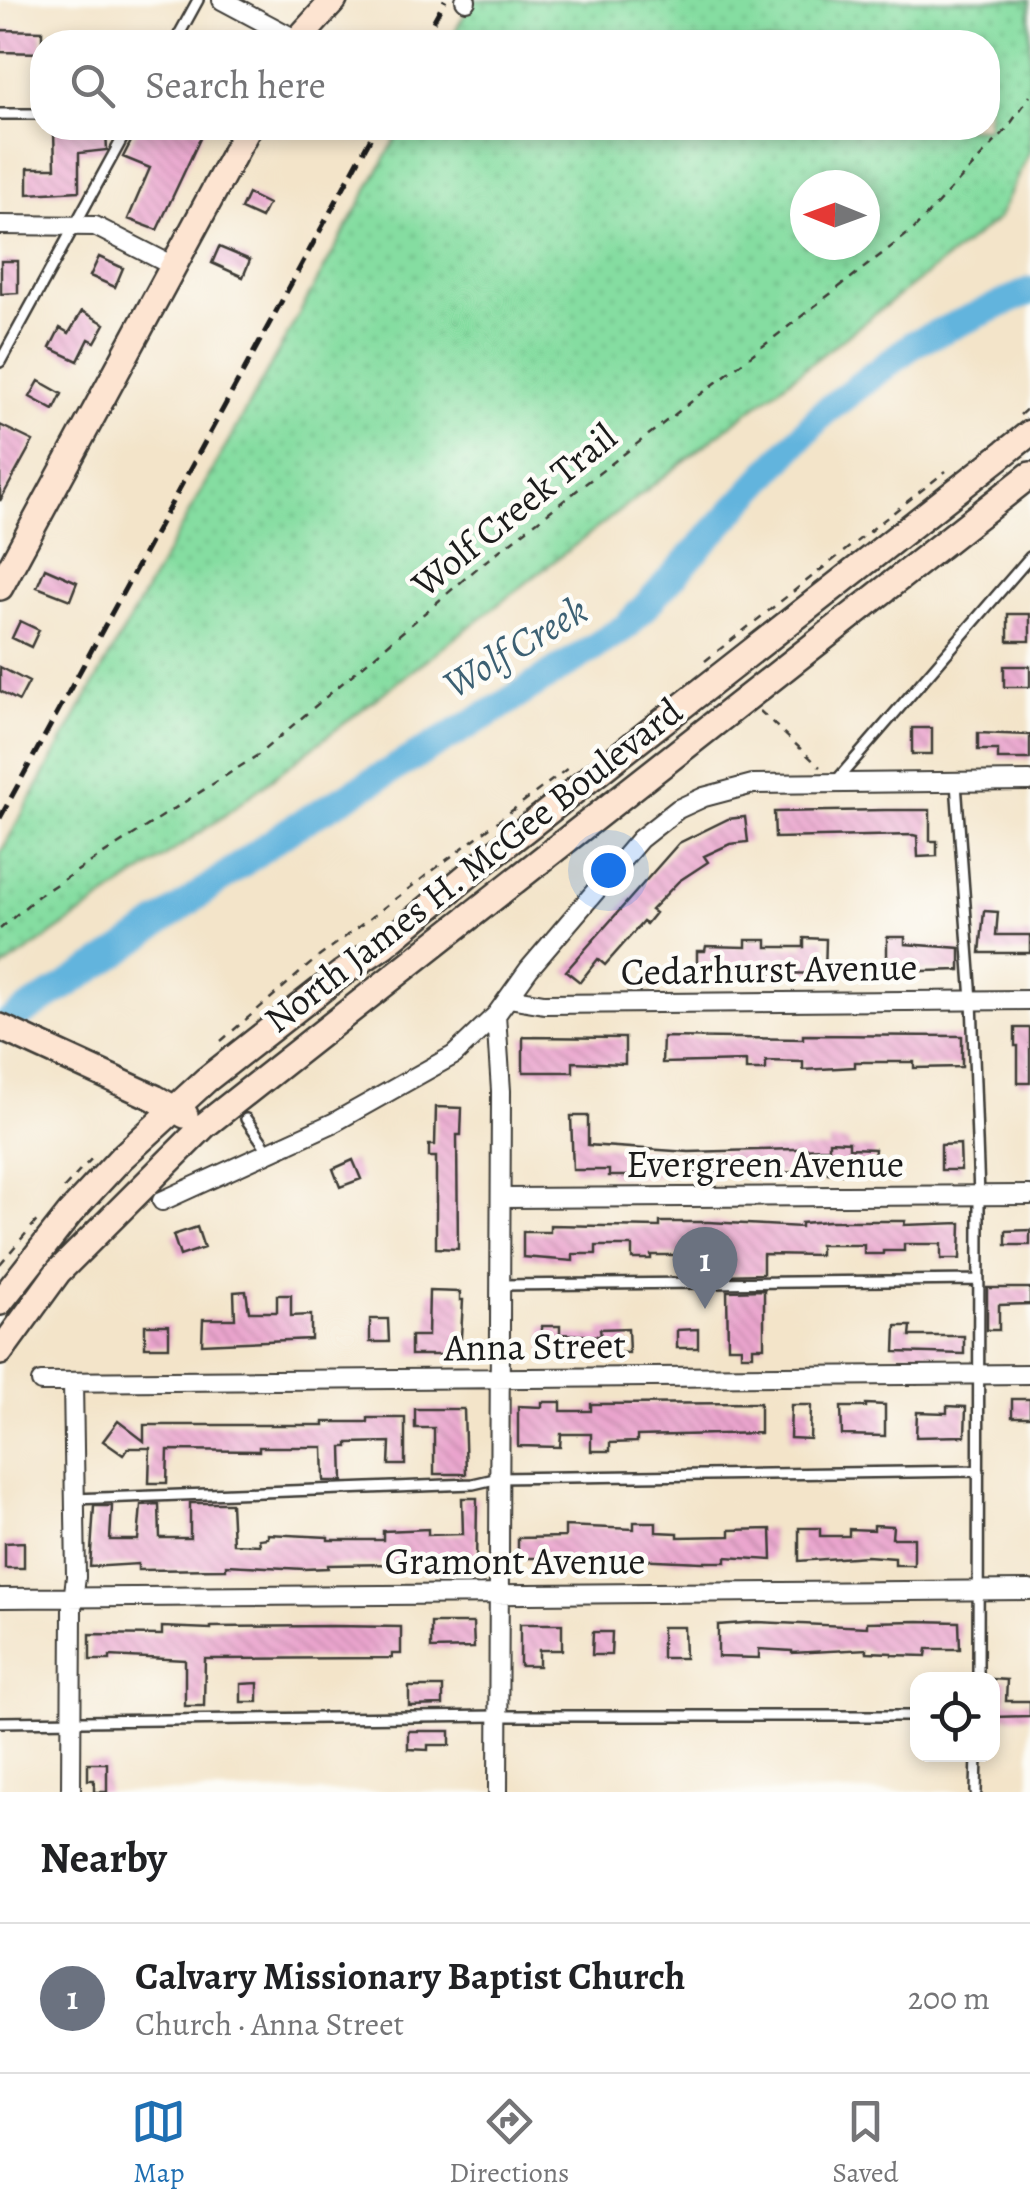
<!DOCTYPE html>
<html lang="en">
<head>
<meta charset="utf-8">
<style>
  :root { --surface:#fff; --page:#f2f2f2; --text:#202124; --muted:#757577; --line:#e0e0e0; --accent:#1f6fb2 }
  body { margin:0; font-family:Alegreya,serif; background:var(--page); color:var(--text) }
  .controls { position:absolute; right:30px; bottom:30px; display:grid; overflow:hidden; border-radius:20px; box-shadow:0 5px 15px #0003 }
  .controls button { width:90px; height:90px; display:grid; place-items:center; padding:0; border:0; border-bottom:2px solid var(--line); background:var(--surface); color:var(--text); font:50px sans-serif }
  .compass { position:absolute; left:790px; top:170px; width:90px; height:90px; border-radius:50%; background:var(--surface); box-shadow:0 5px 15px #0003; rotate:271deg }
  .you { position:absolute; left:608px; top:870px; width:35px; height:35px; margin:-25px; border:8px solid #fff; border-radius:50%; background:#1a73e8; box-shadow:0 0 0 15px #1a73e833 }
  .badge { display:grid; place-items:center; width:65px; height:65px; border-radius:50%; background:var(--accent); color:#fff; font-size:32px; font-weight:700 }
  .pin { position:absolute; translate:-50% -82px; filter:drop-shadow(0 2px 5px #0008) }
  .pin::after { content:''; position:absolute; top:52px; width:35px; height:30px; background:inherit; clip-path:polygon(0 0,100% 0,50% 100%) }
  .list { margin:0; padding:0; list-style:none }
  h2 { display:flex; justify-content:space-between; align-items:center; height:130px; margin:0; padding:0 40px; font-size:42px }
  h2 small { font-size:32px; font-weight:400; color:var(--muted) }
  .list li { display:grid; grid-template-columns:65px 1fr auto; gap:30px; align-items:center; box-sizing:border-box; height:150px; padding:0 40px; border-top:2px solid var(--line) }
  .list b { display:block; font-size:38px; white-space:nowrap }
  .list p { margin:0; font-size:32px; white-space:nowrap; color:var(--muted) }
  .list em { font-size:32px; font-style:normal; color:var(--muted) }
  .icon { flex:none; width:55px; height:55px; fill:none; stroke:currentColor; stroke-width:2; stroke-linecap:round; stroke-linejoin:round }
  .map { position:relative; flex:none; width:1030px; height:1792px; overflow:hidden }
  .search { position:absolute; background:var(--surface); box-shadow:0 5px 15px #0003; left:30px; right:30px; top:30px; height:110px; display:flex; align-items:center; gap:25px; box-sizing:border-box; padding:0 35px; border-radius:40px; color:var(--muted); font-size:38px }
  .sheet { height:280px; background:var(--surface) }
  nav { display:flex; justify-content:space-around; align-items:center; box-sizing:border-box; height:140px; border-top:2px solid var(--line); background:var(--surface); font-size:28px; color:var(--muted) }
  nav a { display:grid; justify-items:center; gap:5px }
  nav .on { color:var(--accent) }
  .map>svg:first-child { display:block }
  .grass { fill:url(#grass-dots); stroke:#507c5e; stroke-width:2.5; fill-rule:evenodd }
  .lines { fill:none; stroke-linecap:round; stroke-linejoin:round }
  .river { stroke:#62b4dd; stroke-width:28 }
  .building { fill:url(#building-back-hatch) }
  .lane-casing { stroke:#3c3a36; stroke-width:14 }
  .street-casing { stroke:#3c3a36; stroke-width:22 }
  .secondary-casing { stroke:#3c3a36; stroke-width:30 }
  .path { stroke:#3c3a36; stroke-width:2.5; stroke-dasharray:8 8; stroke-linecap:butt }
  .lane { stroke:#fff; stroke-width:9 }
  .street { stroke:#fff; stroke-width:18 }
  .secondary { stroke:#fde4d1; stroke-width:25 }
  .rail { stroke:#1c1c1c; stroke-width:5; stroke-dasharray:15 8; stroke-linecap:butt }
  .labels { text-anchor:middle; dominant-baseline:central; stroke-width:9; stroke-linejoin:round; paint-order:stroke }
  .street-label { font-size:38px; fill:#1c1c1c; stroke:#fdfcf7 }
  .water-label { font-size:40px; font-style:italic; fill:#3c6073; stroke:#fdfcf7 }
</style>
</head>
<body>
<div class="map">
<svg width="1030" height="1792" viewBox="0 0 1030 1792">
  <defs>
    <pattern id="grass-dots" width="8" height="8" patternUnits="userSpaceOnUse" patternTransform="scale(2.5)"><rect width="8" height="8" fill="#85dda1"/><path d="M2 2h.1M6 6h.1" fill="none" stroke="#72bd8a" stroke-width="1.8" stroke-linecap="round"/></pattern>
    <pattern id="building-back-hatch" width="6" height="6" patternUnits="userSpaceOnUse" patternTransform="scale(2.5)"><rect width="6" height="6" fill="#eaa4cd"/><path d="M-1 5l2 2M0 0l6 6M5-1l2 2" fill="none" stroke="#c88daf"/></pattern>
  </defs>
  <rect width="100%" height="100%" fill="#fdfcf7"/>
  <filter id="ink" filterUnits="userSpaceOnUse"><feTurbulence type="fractalNoise" baseFrequency=".01" numOctaves="2"/><feDisplacementMap in="SourceGraphic" scale="20" xChannelSelector="R" yChannelSelector="G"/><feConvolveMatrix kernelMatrix="1 2 1 2 8 2 1 2 1" color-interpolation-filters="sRGB"/></filter>
  <filter id="wash" filterUnits="userSpaceOnUse"><feTurbulence type="fractalNoise" baseFrequency=".0048" numOctaves="4" result="noise"/><feDisplacementMap in="SourceGraphic" scale="40" xChannelSelector="R" yChannelSelector="G"/><feGaussianBlur stdDeviation="2.25" result="paint"/><feColorMatrix in="noise" values="0 0 0 0 0 0 0 0 0 0 0 0 0 0 0 0 0 1.4 0 .05"/><feComposite in="paint" operator="in"/></filter>
  <g filter="url(#wash)">
    <rect width="100%" height="100%" fill="#f3e4c9"/>
    <path class="grass" d="M473 0H1030V150L998 219 221 818 0 970V854L402 128H988V42H449ZM805 185H865V245H805Z"/>
    <g class="lines">
      <path class="river" d="M0 1027 118 953 289 830 498 708 627 626 823 413 915 343 1030 291"/>
    </g>
    <g id="blocks">
      <path class="building" d="M0 30 42 31V53L0 52Z
        M138 128H205L157 230 128 219 150 168 123 157Z
        M54 130H106L107 150 79 153V191L28 194V168H55Z
        M248 194 268 204 261 218 241 209Z
        M219 247 250 260 243 277 212 263Z
        M99 257 123 268 115 287 90 276Z
        M1 261H18V293L1 294Z
        M82 311 105 324 95 342 89 339 78 361 50 348 60 328 69 333Z
        M39 381 62 394 54 410 30 397Z
        M0 425 33 441 0 501Z
        M45 568 77 582 70 600 37 587Z
        M1008 614H1030V641H1008Z
        M20 621 39 630 31 647 12 638Z
        M1004 666H1030V687H1004Z
        M0 667 29 682 19 701 0 691Z
        M912 728H932V754H912Z
        M978 733 1030 735V759H998V750H978Z
        M885 810H930V841H937V856L918 857 917 836 913 835 775 838 774 812Z
        M745 817 748 842 730 844 704 856 708 862 679 881 651 910 655 913 646 924 643 922 605 965 598 959 580 982 566 971 679 843 728 819Z
        M984 911 998 912 996 935H1030V953H980Z
        M887 937H905V944L960 948V970L887 972Z
        M804 938 826 939 825 974 719 972V968H697V951H705L706 946 746 947V940H767V947H804Z
        M1015 1028H1030V1083H1018V1046H1015Z
        M803 1035 962 1036V1067L914 1068V1062H855V1067L803 1070V1062L766 1061V1070H746V1061L662 1063 663 1037 803 1039Z
        M523 1037 625 1038V1064L573 1062V1072H523Z
        M436 1107 462 1108 461 1135H457L458 1249 436 1248V1157H429V1145H435Z
        M571 1116H588V1145L689 1152 829 1148V1141L849 1142V1148L875 1149 873 1170 848 1168V1174L828 1173V1170L761 1174 658 1171V1176H609V1170H573Z
        M960 1144 961 1170H941V1145Z
        M353 1160 361 1179 340 1187 333 1169Z
        M829 1221H905L904 1225 961 1223 960 1259H941V1244H904V1251H883V1254H864V1245H820V1255L763 1254V1274L723 1275 724 1255H651V1259H632V1246H596V1254H573V1261L523 1257V1232H550V1225L660 1227V1222H708L801 1227V1223Z
        M197 1227 204 1248 180 1256 173 1235Z
        M1030 1230V1245H1006V1231Z
        M987 1288H1030V1304L999 1305V1330H987Z
        M764 1290V1347H753V1355H741V1347H728L727 1291Z
        M246 1291 249 1312H277V1295H291V1316L311 1315V1339L202 1344 203 1319H235L234 1292Z
        M429 1291 460 1292V1300H463L460 1355H411V1336H428Z
        M370 1319H388L389 1342H370Z
        M145 1325H169V1347H145Z
        M542 1326H560V1334L601 1336 600 1329 628 1328 629 1353 560 1350 542 1353Z
        M896 1326H911L910 1336H964V1354L895 1352Z
        M698 1329V1348H677V1330Z
        M1012 1399H1030V1417H1012Z
        M542 1402H561V1411H591V1404L760 1403V1433L637 1436V1442L610 1443V1451H591V1434H561L560 1447 518 1446V1406L542 1407Z
        M866 1404 885 1405V1436L842 1435 841 1407H866Z
        M791 1405H811L810 1439 790 1438Z
        M947 1406 966 1407 965 1436 916 1437 917 1412 947 1413Z
        M415 1409H464L466 1474H434V1428H415Z
        M368 1418H405V1465H389L390 1442 348 1443V1447H342L343 1481H324L323 1447H259V1451L168 1450 167 1483H149L150 1448H128L123 1455 103 1441 118 1421 144 1441V1425H324V1422H368Z
        M462 1498H477L476 1568H464V1563L328 1565V1568L304 1569 226 1565V1569L138 1570V1564L90 1567 94 1506H112L110 1540H138L141 1505 159 1504 160 1538H190V1503H231L233 1544 260 1545 259 1539 268 1538V1534L328 1537V1540H383V1531L407 1530 428 1529V1535L463 1534Z
        M634 1522H656V1532L678 1533V1537L730 1536V1530L771 1529 772 1560 726 1557V1562H702L609 1558 543 1562V1558H518V1538L565 1537V1526L634 1529Z
        M874 1525 893 1526 892 1538H914V1565H895V1558L867 1556 799 1561V1528H820V1536H849V1529L874 1530Z
        M24 1542V1568H5V1543Z
        M918 1621 959 1622 960 1649H927L926 1656 892 1655V1653L867 1652V1649L792 1653V1651L759 1649V1658L718 1657V1625L757 1622 867 1627V1622Z
        M431 1623H473L474 1648 431 1649Z
        M520 1624H562V1650H539V1666H520Z
        M333 1626 401 1627V1654H392V1658L205 1659 204 1706H185V1660L110 1656V1660H90V1634L162 1635V1627L211 1629V1627Z
        M662 1627H684L685 1658H662Z
        M593 1632H612L611 1655H592Z
        M992 1679 1007 1680 1006 1701H1030V1716L992 1717Z
        M258 1683V1702H241V1684Z
        M409 1687H443V1705L409 1706Z
        M408 1731H450V1745H428V1750L408 1749Z
        M88 1763H107V1792H94V1780H88Z"/>
    </g>
  </g>
  <g filter="url(#ink)">
    <use href="#blocks" fill-opacity="0" stroke="#3c3a36" stroke-width="2.5"/>
    <g class="lines">
      <defs>
        <path id="lane" d="M175 42 198 0
          M0 114H42
          M0 362 128 128
          M836 781 1030 557
          M956 783 972 1000 979 1196 978 1680
          M246 1119 270 1153
          M501 1285 979 1280
          M74 1499 473 1484 499 1478 979 1471
          M0 1722 499 1716H918
          M976 1792 977 1754"/>
        <path id="street" d="M222 0 297 40
          M465 0 466 1
          M0 225 95 226 173 266
          M509 998 544 1004 1030 1000
          M496 1015 501 1091 498 1792
          M501 1198 1030 1195
          M162 1201 333 1123 454 1055 496 1015 529 969 640 839 678 809 704 797 753 784 1030 781
          M41 1382 1030 1374
          M0 1598 1030 1590
          M71 1792 72 1608 76 1577 73 1382"/>
        <path id="secondary" d="M296 42 334 0
          M0 587 248 128
          M0 1027 155 1098 185 1115
          M0 1302 70 1213 121 1158 206 1080 341 974 384 945 485 861 1030 433
          M0 1352 58 1272 205 1125 1030 475"/>
      </defs>
      <use href="#lane" class="lane-casing"/>
      <use href="#street" class="street-casing"/>
      <use href="#secondary" class="secondary-casing"/>
      <path class="path" d="M1020 415 1030 406
        M705 661 946 471
        M760 711 820 767
        M0 929 38 896 258 755 482 564 914 229 1006 130 1030 96
        M221 1041 316 959 572 765
        M64 1188 93 1157
        M0 1264 40 1217"/>
      <use href="#lane" class="lane"/>
      <use href="#street" class="street"/>
      <use href="#secondary" class="secondary"/>
      <path class="rail" d="M422 42 445 0
        M0 818 376 128"/>
    </g>
  </g>
  <g class="labels">
    <g class="street-label">
      <text transform="translate(514 510) rotate(-39)">Wolf Creek Trail</text>
      <text transform="translate(473 865) rotate(-38)">North James H. McGee Boulevard</text>
      <text transform="translate(769 969) rotate(-1)">Cedarhurst Avenue</text>
      <text x="765" y="1164">Evergreen Avenue</text>
      <text transform="translate(535 1346) rotate(-1)">Anna Street</text>
      <text x="515" y="1561">Gramont Avenue</text>
    </g>
    <g class="water-label">
      <text transform="translate(515 647) rotate(-31)">Wolf Creek</text>
    </g>
  </g>
</svg>
<div class="controls">
<button><svg class="icon" aria-label="locate" viewBox="0 0 24 24"><circle cx="12" cy="12" r="6"/><path d="M12 2v4M12 18v4M2 12h4M18 12h4"/></svg></button>
</div>
<svg class="compass" viewBox="-18 -18 36 36"><path d="M0-13l5 13h-10z" fill="#e53935"/><path d="M0 13l5-13h-10z" fill="#757577"/></svg>
<div class="you"></div>
<div class="pin badge" style="left:705px;top:1309px;background:#6b7280">1</div>
<div class="search"><svg class="icon" aria-label="search" viewBox="0 0 24 24"><circle cx="10" cy="10" r="6"/><path d="M15 15l6 6"/></svg>Search here</div>
</div>
<section class="sheet">
<h2>Nearby<small></small></h2>
<ul class="list">
<li><span class="badge" style="background:#6b7280">1</span><div><b>Calvary Missionary Baptist Church</b><p>Church · Anna Street</p></div><em>200 m</em></li>
</ul>
</section>
<nav>
<a class="on"><svg class="icon" aria-label="map" viewBox="0 0 24 24"><path d="M3 6l6-2 6 2 6-2v14l-6 2-6-2-6 2zM9 4v14M15 6v14"/></svg>Map</a>
<a><svg class="icon" aria-label="directions" viewBox="0 0 24 24"><path d="M12 3l9 9-9 9-9-9zM9 14v-3h6M13 9l2 2-2 2"/></svg>Directions</a>
<a><svg class="icon" aria-label="saved" viewBox="0 0 24 24"><path d="M7 4h10v16l-5-4-5 4z"/></svg>Saved</a>
</nav>
</body>
</html>
